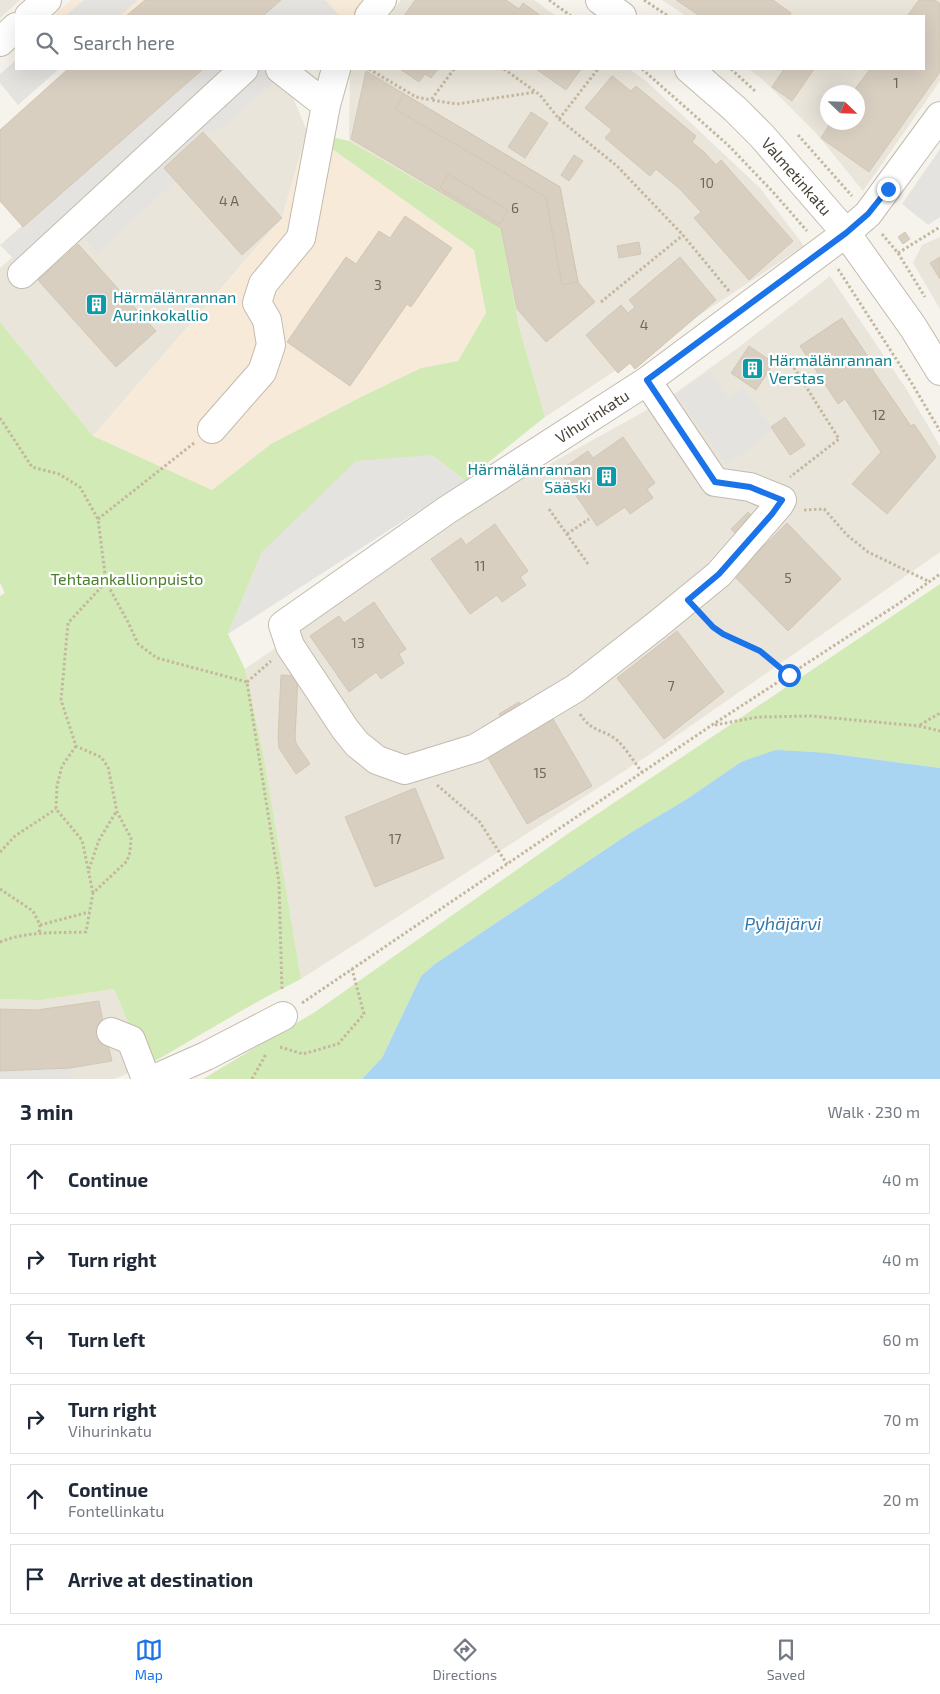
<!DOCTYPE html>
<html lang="en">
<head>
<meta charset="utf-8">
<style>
  :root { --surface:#fff; --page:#f2f2f3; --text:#1f2937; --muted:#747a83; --line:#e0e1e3; --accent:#1a73e8 }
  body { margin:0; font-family:"Exo 2",sans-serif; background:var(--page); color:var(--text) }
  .compass { position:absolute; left:820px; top:85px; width:45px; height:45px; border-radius:50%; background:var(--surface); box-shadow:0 5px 20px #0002; rotate:113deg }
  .stop { position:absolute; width:15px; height:15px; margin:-11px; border:4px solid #1a73e8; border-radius:50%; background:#fff }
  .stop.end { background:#1a73e8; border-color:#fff; box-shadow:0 1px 5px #0008 }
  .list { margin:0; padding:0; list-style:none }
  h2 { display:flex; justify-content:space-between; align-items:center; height:65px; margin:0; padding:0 20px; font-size:21px }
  h2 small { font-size:16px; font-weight:400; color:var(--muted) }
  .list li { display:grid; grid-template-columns:32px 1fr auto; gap:15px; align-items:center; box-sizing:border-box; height:70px; margin:0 10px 10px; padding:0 10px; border:1px solid var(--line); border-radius:0px }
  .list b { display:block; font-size:19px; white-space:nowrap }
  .list p { margin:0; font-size:16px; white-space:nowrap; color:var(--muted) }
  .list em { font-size:16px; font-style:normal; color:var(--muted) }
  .icon { flex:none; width:28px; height:28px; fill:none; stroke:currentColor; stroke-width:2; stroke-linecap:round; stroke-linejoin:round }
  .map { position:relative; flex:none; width:940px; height:1079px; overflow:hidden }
  .search { position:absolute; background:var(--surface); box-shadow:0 5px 20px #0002; left:15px; right:15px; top:15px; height:55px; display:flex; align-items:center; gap:12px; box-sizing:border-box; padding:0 18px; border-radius:0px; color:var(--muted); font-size:19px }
  .sheet { height:545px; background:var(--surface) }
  nav { display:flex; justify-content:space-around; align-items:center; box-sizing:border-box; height:70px; border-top:1px solid var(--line); background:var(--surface); font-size:14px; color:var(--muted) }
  nav a { display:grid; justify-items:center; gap:2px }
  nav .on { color:var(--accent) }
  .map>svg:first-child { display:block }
  .residential { fill:#eae5da; fill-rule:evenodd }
  .commercial { fill:#f7ead8 }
  .green { fill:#d2eab5 }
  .parking { fill:#e5e3e0 }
  .water { fill:#a9d4f2 }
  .building { fill:#d8cfc1; stroke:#d3c7b4 }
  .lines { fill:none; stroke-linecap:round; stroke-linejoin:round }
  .minor-casing { stroke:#c2bbae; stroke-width:30 }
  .path { stroke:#c4b79f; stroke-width:3; stroke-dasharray:2.5 2.5; stroke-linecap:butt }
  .minor { stroke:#fff; stroke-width:28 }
  .route { stroke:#1a73e8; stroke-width:6 }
  .labels { text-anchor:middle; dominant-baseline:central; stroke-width:4.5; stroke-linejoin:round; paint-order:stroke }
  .number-label { font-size:14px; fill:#6e675b }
  .street-label { font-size:16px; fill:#4b4439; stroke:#fff }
  .culture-label { font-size:16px; fill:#0d838f; stroke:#fff; text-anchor:start }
  .park-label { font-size:16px; fill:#4a7f2a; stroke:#fff }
  .water-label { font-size:18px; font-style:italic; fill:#2e7ab2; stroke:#fff }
</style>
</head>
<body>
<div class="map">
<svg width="940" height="1079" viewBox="0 0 940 1079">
  <rect width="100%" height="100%" fill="#f6f3ec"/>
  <path class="residential" d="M0 0H20L0 18Z
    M401 0H534L556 16H389Z
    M662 0H940V81L863 191 816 133 763 80 749 69H924V16H686ZM828 92H858V122H828Z
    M230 69 284 76 307 131 282 218 93 436 0 322V268Z
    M350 69H629L646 81 760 188 804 246 545 417 519 327 501 228 349 141Z
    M940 237V309L913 263 922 245Z
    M830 276 905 387 940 446V552L649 755 301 979 264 758 245 669 496 494 670 397 735 350Z
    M114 989 146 1066 114 1079H0V999L41 1000Z"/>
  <path class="commercial" d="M71 0H368L357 16H53Z
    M307 131 474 250 486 313 458 361 421 368 359 398 271 444 212 490 93 436 282 219Z"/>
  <path class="green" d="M307 131 349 141 501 228 519 327 545 417 465 481 432 455 262 552 228 634 245 669 264 758 301 979C248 1005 198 1037 146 1066L114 989 41 1000 0 999V596L5 593 0 583V322L93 436 212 490 271 444 359 398 421 368 458 361 486 313 474 250Z
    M940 584V768L827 753 741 762 687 799 630 833 435 964 421 976 382 1058 362 1079H203L315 1012 569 833Z"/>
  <path class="parking" d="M84 0H138L120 16H65Z
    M281 0H325L340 16H262Z
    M16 60V69H59L18 105 0 83V74Z
    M202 69H286L267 89 221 129 203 132 164 168 176 181 97 253 81 234 29 274 0 245Z
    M940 149V217L928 225 902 204Z
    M710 371 728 398 744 388 773 430 727 465 676 394Z
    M432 455 465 481 228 634 262 552 356 461Z
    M70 1068 72 1079H0V1071Z"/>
  <path class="water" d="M776 750 827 753 940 768V1079H362L382 1058 421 976 435 964 630 833 687 799 741 762Z"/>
  <path class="building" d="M145 0H281L263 16H126Z
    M415 0H506L519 9 523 3 541 16H462L460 15 459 16H404Z
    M676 0H773L791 13 789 16H700Z
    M919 0H935L940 4V72L869 172 821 138 831 122H858V92H853L870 69H924V16H907Z
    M68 69H203L23 227 0 201V130Z
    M400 69H438L431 78 425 74 419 82Z
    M536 69H581L566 90Z
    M784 69H814L792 101 772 87Z
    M366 71 560 187 578 282 595 302 546 342 517 309 501 228 351 139Z
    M612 76 631 91 636 86 696 136 692 142 704 152 716 165 721 160 793 241 749 280 694 218 701 212 680 189 656 169 650 176 605 138 612 130 585 108Z
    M404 94 560 187 578 282 562 285 546 197 395 109Z
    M531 112 548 123 525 158 508 147Z
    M203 132 282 218 242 255 164 168Z
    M574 155 583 161 569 181 561 175Z
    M448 174 508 210 500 224 440 188Z
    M405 216 452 248 411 307 407 304 350 386 287 342 346 257 356 264 379 231 390 238Z
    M905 232 910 239 903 244 898 237Z
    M639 242 641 254 619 258 617 246Z
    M78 244 156 331 116 367 38 280Z
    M680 257 716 300 635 369 630 363 618 373 586 335 621 305 628 313 635 307 629 300Z
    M940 257V279L930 263Z
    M842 318 875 367 872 369 911 426 914 424 936 457 887 514 852 484 881 452 845 399 838 404 800 346Z
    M749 346 774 363 756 390 731 373Z
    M785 417 805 445 790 455 771 427Z
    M623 437 655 483 647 489 653 498 630 514 625 507 597 526 559 471 588 451 593 458Z
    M748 512 756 520 739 537 731 529Z
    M787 523 841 579 788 631 734 576Z
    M495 524 528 571 520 577 526 585 502 602 497 595 470 614 431 559 461 538 466 545Z
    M374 602 406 649 399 654 404 663 381 679 376 672 349 692 310 636 339 616 344 623Z
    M677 631 724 692 664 739 617 678Z
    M281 675 298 676 295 738 296 743 310 764 296 774 279 748 278 738Z
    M519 702 525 712 504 723 499 714Z
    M553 719 592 786 527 824 488 758Z
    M415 788 444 858 375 887 345 817Z
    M99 1001 103 1021 109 1020 108 1045 112 1061 70 1068 0 1071V1009L37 1010Z"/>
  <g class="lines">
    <defs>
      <path id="minor" d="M600 0 622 16
        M29 16 47 0
        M369 16 382 0
        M0 42 16 27
        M280 69 326 105
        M689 69 735 109 762 136 846 233 913 327 940 371
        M22 274 244 69
        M647 381 715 482 750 487 782 500 779 505 719 574 658 624 576 688 476 748 405 770 377 760 357 744 345 729 290 646 283 625 447 510 647 381 846 233 868 214 940 116
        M212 429 262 372 271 345 267 320 257 303 263 284 301 238 326 105 336 69
        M111 1032 131 1040 146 1079
        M154 1079 206 1056 283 1016"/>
    </defs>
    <use href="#minor" class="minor-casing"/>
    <path class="path" d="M549 0 571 16
      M644 0 668 16
      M369 69 416 97 431 100
      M454 69 431 100 457 104 536 92
      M504 69 540 95 559 119 598 69
      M642 69 728 145 773 192 807 231
      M731 69 755 91
      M559 119 617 166 682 234 729 291
      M798 135 852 196
      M882 234 898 253 925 297
      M898 253 940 227
      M838 269 911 382 940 431
      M601 302 683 235
      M786 355 839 439 790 477
      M0 418 32 467 59 474 80 487 98 519 106 582 128 622 138 644 157 658 247 682 279 882 282 991
      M549 509 588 564
      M804 510 824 509 847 535 868 552 930 582
      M98 519 194 443
      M567 534 589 519
      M705 619C720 635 739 639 758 651 769 657 779 667 789 675
      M247 682 271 661
      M580 714C593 734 603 728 618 741 627 750 634 762 642 772
      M715 725 758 717 811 716 919 726 940 731
      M920 725 940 713
      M76 746 62 766 57 786 56 809 82 840 93 893
      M437 785 479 821 507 864
      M0 852 15 836 56 809
      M89 869 99 840 116 812
      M0 889 33 911 40 925 39 933
      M40 925 89 912
      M0 942C27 931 57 933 86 932L93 893 127 861 130 852 131 838 117 812 108 767 101 757 76 746 61 700 68 623 106 582
      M302 1003 712 725 898 604 940 574
      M280 1047 303 1054 338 1044 364 1014 352 969
      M252 1079 266 1054"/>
    <use href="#minor" class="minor"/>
  </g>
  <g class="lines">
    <path class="route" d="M789 675 760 651 723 634 713 627 688 600 719 574 772 514 782 500 750 487 715 482 647 380 846 233 868 214 888 189"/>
  </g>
  <defs>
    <symbol id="building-square" viewBox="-11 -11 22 22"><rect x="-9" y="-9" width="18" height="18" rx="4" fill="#0f9aa8" stroke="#fff"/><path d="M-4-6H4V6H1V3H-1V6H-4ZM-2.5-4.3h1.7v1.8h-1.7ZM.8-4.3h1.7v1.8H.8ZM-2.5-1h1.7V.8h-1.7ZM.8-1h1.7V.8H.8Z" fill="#fff"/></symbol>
  </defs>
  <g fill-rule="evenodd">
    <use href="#building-square" x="84" y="292" width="25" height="25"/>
    <use href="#building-square" x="740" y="356" width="25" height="25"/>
    <use href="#building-square" x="594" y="464" width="25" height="25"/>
  </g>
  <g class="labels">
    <g class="number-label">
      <text x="896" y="82">1</text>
      <text x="707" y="182">10</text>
      <text x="229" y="200">4 A</text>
      <text x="515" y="207">6</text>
      <text x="378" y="284">3</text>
      <text x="644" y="324">4</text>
      <text x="879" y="414">12</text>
      <text x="480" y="565">11</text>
      <text x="788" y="577">5</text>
      <text x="358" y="642">13</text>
      <text x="671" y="685">7</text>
      <text x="540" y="772">15</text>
      <text x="395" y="838">17</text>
    </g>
    <g class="street-label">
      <text transform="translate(797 176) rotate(49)">Valmetinkatu</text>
      <text transform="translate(592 416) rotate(-33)">Vihurinkatu</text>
    </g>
    <g class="culture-label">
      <text x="113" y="296">Härmälänrannan<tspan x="113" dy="18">Aurinkokallio</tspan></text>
      <text x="769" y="359">Härmälänrannan<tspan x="769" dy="18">Verstas</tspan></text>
      <text x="591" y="468" text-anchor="end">Härmälänrannan<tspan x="591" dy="18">Sääski</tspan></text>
    </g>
    <g class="park-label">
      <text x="127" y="578">Tehtaankallionpuisto</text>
    </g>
    <g class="water-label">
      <text x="783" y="923">Pyhäjärvi</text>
    </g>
  </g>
</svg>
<svg class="compass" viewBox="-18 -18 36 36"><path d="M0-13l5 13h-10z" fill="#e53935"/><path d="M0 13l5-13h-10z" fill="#747a83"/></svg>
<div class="stop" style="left:789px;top:675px"></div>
<div class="stop end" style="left:888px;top:189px"></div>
<div class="search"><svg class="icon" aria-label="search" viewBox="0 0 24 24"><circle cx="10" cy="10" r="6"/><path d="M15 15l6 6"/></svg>Search here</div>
</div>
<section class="sheet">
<h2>3 min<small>Walk · 230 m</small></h2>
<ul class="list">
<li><svg class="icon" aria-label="ahead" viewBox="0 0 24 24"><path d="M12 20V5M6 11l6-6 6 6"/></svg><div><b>Continue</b></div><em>40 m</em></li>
<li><svg class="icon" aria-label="right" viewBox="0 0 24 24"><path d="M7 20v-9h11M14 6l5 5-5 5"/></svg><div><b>Turn right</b></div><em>40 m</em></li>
<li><svg class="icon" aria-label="left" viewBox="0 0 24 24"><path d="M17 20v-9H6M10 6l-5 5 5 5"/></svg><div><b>Turn left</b></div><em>60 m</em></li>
<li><svg class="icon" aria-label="right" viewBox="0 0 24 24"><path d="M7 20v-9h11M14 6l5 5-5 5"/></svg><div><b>Turn right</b><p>Vihurinkatu</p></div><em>70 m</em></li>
<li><svg class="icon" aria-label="ahead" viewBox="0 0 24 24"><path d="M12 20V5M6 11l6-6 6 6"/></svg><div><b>Continue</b><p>Fontellinkatu</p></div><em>20 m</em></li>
<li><svg class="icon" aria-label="arrive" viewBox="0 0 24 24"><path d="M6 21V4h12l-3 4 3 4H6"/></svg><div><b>Arrive at destination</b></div></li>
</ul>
</section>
<nav>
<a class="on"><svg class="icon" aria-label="map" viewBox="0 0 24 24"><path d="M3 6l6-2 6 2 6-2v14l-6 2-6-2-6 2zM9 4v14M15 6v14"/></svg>Map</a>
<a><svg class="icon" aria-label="directions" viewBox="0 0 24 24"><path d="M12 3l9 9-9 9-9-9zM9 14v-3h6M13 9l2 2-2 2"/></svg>Directions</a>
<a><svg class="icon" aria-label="saved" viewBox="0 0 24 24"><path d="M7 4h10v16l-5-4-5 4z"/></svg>Saved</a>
</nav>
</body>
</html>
